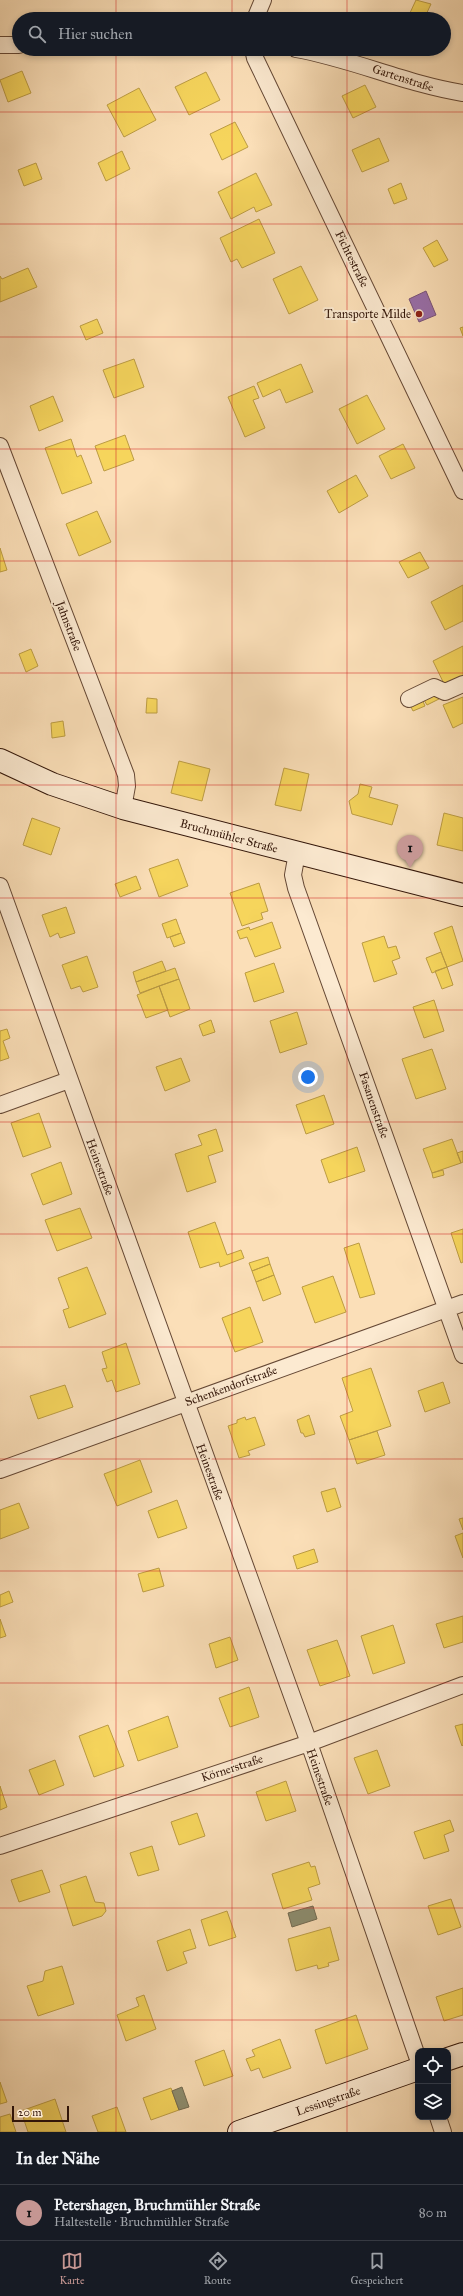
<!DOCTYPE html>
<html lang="de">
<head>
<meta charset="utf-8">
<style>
  :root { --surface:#171b24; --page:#20242c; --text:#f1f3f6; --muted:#9ea1a6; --line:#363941; --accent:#c59692 }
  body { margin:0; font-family:"IM FELL Great Primer",serif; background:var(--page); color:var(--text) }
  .controls { position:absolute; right:12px; bottom:12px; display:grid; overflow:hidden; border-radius:8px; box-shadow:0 2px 6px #0003 }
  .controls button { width:36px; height:36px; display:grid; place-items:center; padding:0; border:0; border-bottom:1px solid var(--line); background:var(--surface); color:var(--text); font:20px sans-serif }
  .scale { position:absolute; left:12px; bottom:10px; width:57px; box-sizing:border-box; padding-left:4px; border:2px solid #331609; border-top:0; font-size:11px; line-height:14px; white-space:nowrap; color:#331609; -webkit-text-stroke:3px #fcead1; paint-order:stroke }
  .you { position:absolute; left:308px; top:1077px; width:14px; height:14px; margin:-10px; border:3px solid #fff; border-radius:50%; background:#1a73e8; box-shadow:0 0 0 6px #1a73e833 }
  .badge { display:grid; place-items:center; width:26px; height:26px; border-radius:50%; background:var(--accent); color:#111; font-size:13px; font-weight:700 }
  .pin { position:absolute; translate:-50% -33px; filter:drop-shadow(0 1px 2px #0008) }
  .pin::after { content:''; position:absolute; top:21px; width:14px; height:12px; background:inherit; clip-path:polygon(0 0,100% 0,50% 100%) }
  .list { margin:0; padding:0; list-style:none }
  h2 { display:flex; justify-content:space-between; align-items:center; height:52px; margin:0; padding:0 16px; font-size:17px }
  h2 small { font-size:13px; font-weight:400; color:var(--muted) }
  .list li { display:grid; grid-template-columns:26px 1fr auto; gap:12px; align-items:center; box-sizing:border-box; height:56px; padding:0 16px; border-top:1px solid var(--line) }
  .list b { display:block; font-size:15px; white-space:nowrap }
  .list p { margin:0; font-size:13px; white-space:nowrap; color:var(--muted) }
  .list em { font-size:13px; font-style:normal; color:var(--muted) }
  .icon { flex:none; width:22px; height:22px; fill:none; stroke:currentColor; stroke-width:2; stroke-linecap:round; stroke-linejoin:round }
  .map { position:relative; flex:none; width:463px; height:2132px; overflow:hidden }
  .search { position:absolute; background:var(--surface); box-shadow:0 2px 6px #0003; left:12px; right:12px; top:12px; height:44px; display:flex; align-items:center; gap:10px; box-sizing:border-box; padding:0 14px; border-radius:22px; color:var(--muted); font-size:15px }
  .sheet { height:108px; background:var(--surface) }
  nav { display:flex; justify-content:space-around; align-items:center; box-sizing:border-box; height:56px; border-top:1px solid var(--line); background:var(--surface); font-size:11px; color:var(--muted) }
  nav a { display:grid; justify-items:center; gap:2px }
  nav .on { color:var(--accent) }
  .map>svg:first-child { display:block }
  .homes { fill:#f6d55c; stroke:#bc9c43 }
  .offices { fill:#9970ab; stroke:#7a557a }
  .industry { fill:#8c8c6e; stroke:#716950 }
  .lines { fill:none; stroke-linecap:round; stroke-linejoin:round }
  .street-casing { stroke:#654835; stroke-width:18 }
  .secondary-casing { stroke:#331609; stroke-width:24 }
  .street { stroke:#fcead1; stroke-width:16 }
  .secondary { stroke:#fcead1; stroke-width:22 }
  .grid { fill:none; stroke:#d62828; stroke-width:1; stroke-opacity:0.55 }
  .poi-dot { fill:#8f2418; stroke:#fcead1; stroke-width:1.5 }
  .labels { text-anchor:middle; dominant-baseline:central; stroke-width:4; stroke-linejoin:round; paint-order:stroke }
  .street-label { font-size:12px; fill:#331609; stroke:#fcead1 }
  .poi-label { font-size:12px; fill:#331609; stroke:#fcead1; text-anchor:end }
</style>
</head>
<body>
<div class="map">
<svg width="463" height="2132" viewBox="0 0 463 2132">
  <rect width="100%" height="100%" fill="#fbdfb8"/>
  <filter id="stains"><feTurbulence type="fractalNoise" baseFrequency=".005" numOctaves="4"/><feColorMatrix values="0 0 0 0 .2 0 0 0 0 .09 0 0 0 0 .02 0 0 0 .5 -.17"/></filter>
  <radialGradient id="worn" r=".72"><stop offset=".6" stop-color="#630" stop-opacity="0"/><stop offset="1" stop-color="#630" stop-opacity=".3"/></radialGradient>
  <path class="homes" d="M416 0 431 4 424 19 409 15Z
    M22 71 31 93 8 102 0 80Z
    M206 72 220 100 189 115 175 87Z
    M365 85 376 107 353 118 342 96Z
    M139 88 156 120 124 137 107 105Z
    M235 122 248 147 222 160 210 134Z
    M379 138 389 161 362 172 352 150Z
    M122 151 130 169 106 181 98 163Z
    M36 163 42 179 24 186 18 170Z
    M256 173 272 205 256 212 254 207 231 219 218 192Z
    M401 183 407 199 394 204 388 189Z
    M259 219 275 253 242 268 237 259 231 262 220 238Z
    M437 240 448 260 434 267 423 248Z
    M301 266 318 300 289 314 273 279Z
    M28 268 37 287 0 302V276L2 279Z
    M97 319 103 333 86 340 80 326Z
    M463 327V336L460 328Z
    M134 359 144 387 114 398 103 370Z
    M301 364 313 392 286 403 280 389 263 397 257 383Z
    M254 386 259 398 253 400 265 428 245 437 228 397Z
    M367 395 385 429 357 444 339 409Z
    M53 396 63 421 39 431 30 406Z
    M125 435 134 460 104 471 95 446Z
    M71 439 77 457 81 455 92 483 62 494 45 448Z
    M403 444 415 468 391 479 379 456Z
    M356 475 368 496 339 513 327 491Z
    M97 511 111 542 79 556 66 524Z
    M0 548 7 570 0 572Z
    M420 552 429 568 408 578 399 562Z
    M463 585V621L445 630 431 602Z
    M463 646V682L447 690 433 661Z
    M31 649 38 666 26 672 19 654Z
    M433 688 439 699 427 705 421 695Z
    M420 695 425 706 413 711 408 701Z
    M463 697V723L453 728 443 705Z
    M147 698 157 699V713H146Z
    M63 721 65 736 52 738 51 723Z
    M179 761 210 769 202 801 171 793Z
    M284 768 309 774 301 811 275 805Z
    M360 784 372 787 369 797 398 805 392 825 352 814 349 801 358 794Z
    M444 813 463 818V851L437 845Z
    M32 818 60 828 51 855 23 845Z
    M178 859 188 886 159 897 149 869Z
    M136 876 141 889 120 897 115 884Z
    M259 883 268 911 261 913 263 919 242 926 230 893Z
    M66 907 75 933 60 938 58 933 50 937 42 915Z
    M176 919 181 933 167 938 162 924Z
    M272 922 281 948 255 957 247 937 240 939 237 931 249 927 250 930Z
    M452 926 463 961 447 967 434 933Z
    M181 933 185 943 174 947 170 937Z
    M384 936 388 948 396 946 400 958 392 961 397 974 374 982 362 943Z
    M441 952 447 967 432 973 426 958Z
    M87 956 98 987 83 992 80 986 71 989 62 965Z
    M162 961 166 971 136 982 133 972Z
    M274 963 284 992 254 1002 245 973Z
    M447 967 453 985 442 989 435 971Z
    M175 968 179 979 140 993 136 982Z
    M179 979 190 1009 170 1017 159 986Z
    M159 986 168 1010 146 1018 137 995Z
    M434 1000 444 1031 424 1038 413 1007Z
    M297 1012 307 1044 280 1053 270 1021Z
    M211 1020 215 1032 203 1036 199 1025Z
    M7 1029 10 1038 3 1041 9 1058 0 1061V1031Z
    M432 1049 446 1089 416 1099 402 1059Z
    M181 1058 190 1081 165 1091 156 1067Z
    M324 1095 334 1124 306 1134 296 1105Z
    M39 1113 51 1147 23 1157 11 1123Z
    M216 1129 223 1151 208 1156 216 1182 187 1192 175 1154 202 1145 198 1135Z
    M452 1139 461 1163 432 1173 423 1149Z
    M357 1147 365 1171 329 1183 321 1160Z
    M463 1151V1162L461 1163 457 1153Z
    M61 1162 72 1194 43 1205 31 1174Z
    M443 1170 444 1175 433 1178 432 1173Z
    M80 1208 92 1238 57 1251 45 1220Z
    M215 1222 227 1255 241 1250 244 1258 220 1267 219 1262 200 1268 188 1232Z
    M463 1229V1262L461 1263 451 1233Z
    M359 1243 375 1294 360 1298 344 1248Z
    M268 1257 270 1264 252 1271 249 1263Z
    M270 1264 274 1275 256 1282 252 1271Z
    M87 1267 106 1314 69 1328 63 1310 69 1308 58 1278Z
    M274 1275 281 1294 263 1301 256 1282Z
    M333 1276 346 1312 315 1323 302 1287Z
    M250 1307 263 1342 235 1352 222 1318Z
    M126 1343 140 1384 116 1392 112 1380 107 1382 102 1369 107 1368 102 1352Z
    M371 1368 391 1426 349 1440 340 1416 353 1411 342 1378Z
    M443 1382 450 1403 425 1412 418 1391Z
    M65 1385 73 1407 38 1419 30 1396Z
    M309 1415 315 1434 305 1437 303 1433H301L297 1420Z
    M245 1417 246 1420 255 1417 265 1445 248 1451 250 1455 239 1458 228 1426 237 1423V1420Z
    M377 1431 385 1455 357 1464 349 1440Z
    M140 1460 152 1492 117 1506 104 1474Z
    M335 1488 341 1507 327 1512 321 1492Z
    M177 1500 187 1528 158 1538 148 1511Z
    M19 1503 29 1528 0 1539V1510Z
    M463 1518V1530L459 1519Z
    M463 1533V1558L455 1536Z
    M314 1549 318 1562 297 1569 293 1556Z
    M159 1568 164 1586 143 1592 138 1574Z
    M9 1591 13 1602 0 1607V1595Z
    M463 1616V1642L444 1648 436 1624Z
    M0 1619 6 1636 0 1638Z
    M393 1625 405 1663 373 1674 361 1636Z
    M230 1637 238 1660 216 1668 209 1644Z
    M337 1640 350 1676 320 1686 307 1650Z
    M249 1687 259 1717 230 1727 219 1698Z
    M168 1716 178 1747 138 1761 128 1731Z
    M463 1724V1745L462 1746 455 1726Z
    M108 1725 124 1766 94 1777 79 1736Z
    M377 1750 390 1786 368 1794 354 1758Z
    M55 1760 64 1785 39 1795 29 1770Z
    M286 1781 296 1811 266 1821 256 1792Z
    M0 1786 7 1807 0 1810Z
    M197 1813 205 1836 179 1845 171 1822Z
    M450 1820 454 1831 444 1835 449 1851 424 1859 414 1832Z
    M152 1846 159 1870 138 1876 130 1853Z
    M309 1862 311 1867 315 1866 320 1884 308 1888 312 1900 283 1909 272 1874Z
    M42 1870 50 1892 19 1902 11 1880Z
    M86 1876 95 1902 104 1903 106 1911 102 1916 73 1926 60 1885Z
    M451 1899 461 1927 438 1935 428 1906Z
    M227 1911 236 1937 209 1946 201 1920Z
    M330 1927 339 1960 328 1963 329 1966 318 1969 317 1965 296 1971 288 1939Z
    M190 1929 196 1948 183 1952 187 1963 167 1971 157 1941Z
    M62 1966 74 2004 38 2016 27 1986 43 1981 45 1971Z
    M463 1988V2015L444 2021 436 1997Z
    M144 1995 156 2029 126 2041 117 2015 139 2006 136 1998Z
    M356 2015 368 2049 326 2064 315 2030Z
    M280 2039 291 2068 263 2078 259 2068 251 2071 246 2059 255 2056 252 2050Z
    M224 2050 233 2076 204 2086 195 2061Z
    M0 2082 7 2102 0 2104Z
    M171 2088 179 2110 151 2120 143 2098Z
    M55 2099 66 2132H28L21 2111Z
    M117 2107 126 2132H98L92 2116Z
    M10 2114 16 2132H0V2117Z"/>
  <path class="offices" d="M426 291 436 315 419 322 409 299Z"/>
  <path class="industry" d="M313 1906 317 1919 292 1927 288 1913Z
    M182 2087 189 2107 179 2110 172 2091Z"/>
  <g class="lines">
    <defs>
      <path id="street" d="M255 19 263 0
        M0 45H19
        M253 49 255 58 463 491
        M296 49C353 59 406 84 463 93
        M0 446 126 775 127 786 123 808
        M409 699 434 687 445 692 463 684
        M297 853 293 875 296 888 463 1355
        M0 886 309 1743 418 2059
        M0 1105 69 1080
        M0 1470 463 1303
        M0 1846 309 1743 463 1685
        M438 2117 443 2132"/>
      <path id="secondary" d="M0 760 52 784 123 808 463 895
        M448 2059 463 2054
        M239 2132 418 2069"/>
    </defs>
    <use href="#street" class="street-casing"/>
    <use href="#secondary" class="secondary-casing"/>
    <use href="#street" class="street"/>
    <use href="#secondary" class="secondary"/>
  </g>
  <path class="grid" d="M116 0V19M232 0V19M347 0V19M116 49V2132M232 49V2132M347 49V2132M0 112H463M0 224H463M0 337H463M0 449H463M0 561H463M0 673H463M0 785H463M0 898H463M0 1010H463M0 1122H463M0 1234H463M0 1347H463M0 1459H463M0 1571H463M0 1683H463M0 1795H463M0 1908H463M0 2020H463"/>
  <circle class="poi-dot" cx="419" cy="314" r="4"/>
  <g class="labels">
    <g class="street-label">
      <text transform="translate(403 78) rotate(18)">Gartenstraße</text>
      <text transform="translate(352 259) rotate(64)">Fichtestraße</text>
      <text transform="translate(69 626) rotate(69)">Jahnstraße</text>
      <text transform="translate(229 836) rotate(15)">Bruchmühler Straße</text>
      <text transform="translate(374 1105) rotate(71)">Fasanenstraße</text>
      <text transform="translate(100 1167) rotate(70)">Heinestraße</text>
      <text transform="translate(231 1386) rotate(-20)">Schenkendorfstraße</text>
      <text transform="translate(210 1472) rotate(70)">Heinestraße</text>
      <text transform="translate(232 1768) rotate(-18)">Körnerstraße</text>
      <text transform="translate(320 1777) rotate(71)">Heinestraße</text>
      <text transform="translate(328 2101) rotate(-19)">Lessingstraße</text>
    </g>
    <g class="poi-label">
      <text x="411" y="314">Transporte Milde</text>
    </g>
  </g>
  <rect width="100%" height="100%" filter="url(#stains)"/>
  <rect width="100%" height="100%" fill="url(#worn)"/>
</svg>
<div class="controls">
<button><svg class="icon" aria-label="locate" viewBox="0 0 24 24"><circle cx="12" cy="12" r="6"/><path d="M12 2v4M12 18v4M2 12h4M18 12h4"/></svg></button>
<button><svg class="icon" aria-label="layers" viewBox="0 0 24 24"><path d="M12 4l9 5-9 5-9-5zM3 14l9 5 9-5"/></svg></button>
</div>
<div class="scale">20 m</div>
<div class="you"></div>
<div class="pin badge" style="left:410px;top:868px">1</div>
<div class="search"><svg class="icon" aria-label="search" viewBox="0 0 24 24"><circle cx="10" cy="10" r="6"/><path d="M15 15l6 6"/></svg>Hier suchen</div>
</div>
<section class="sheet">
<h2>In der Nähe<small></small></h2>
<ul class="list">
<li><span class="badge">1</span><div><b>Petershagen, Bruchmühler Straße</b><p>Haltestelle · Bruchmühler Straße</p></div><em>80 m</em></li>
</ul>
</section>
<nav>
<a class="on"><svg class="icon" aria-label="map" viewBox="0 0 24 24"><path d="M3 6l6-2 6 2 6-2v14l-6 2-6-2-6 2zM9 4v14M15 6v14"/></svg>Karte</a>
<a><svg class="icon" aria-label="directions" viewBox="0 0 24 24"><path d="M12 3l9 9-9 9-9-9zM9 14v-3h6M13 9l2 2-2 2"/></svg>Route</a>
<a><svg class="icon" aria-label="saved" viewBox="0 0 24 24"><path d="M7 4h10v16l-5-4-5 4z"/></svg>Gespeichert</a>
</nav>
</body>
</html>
